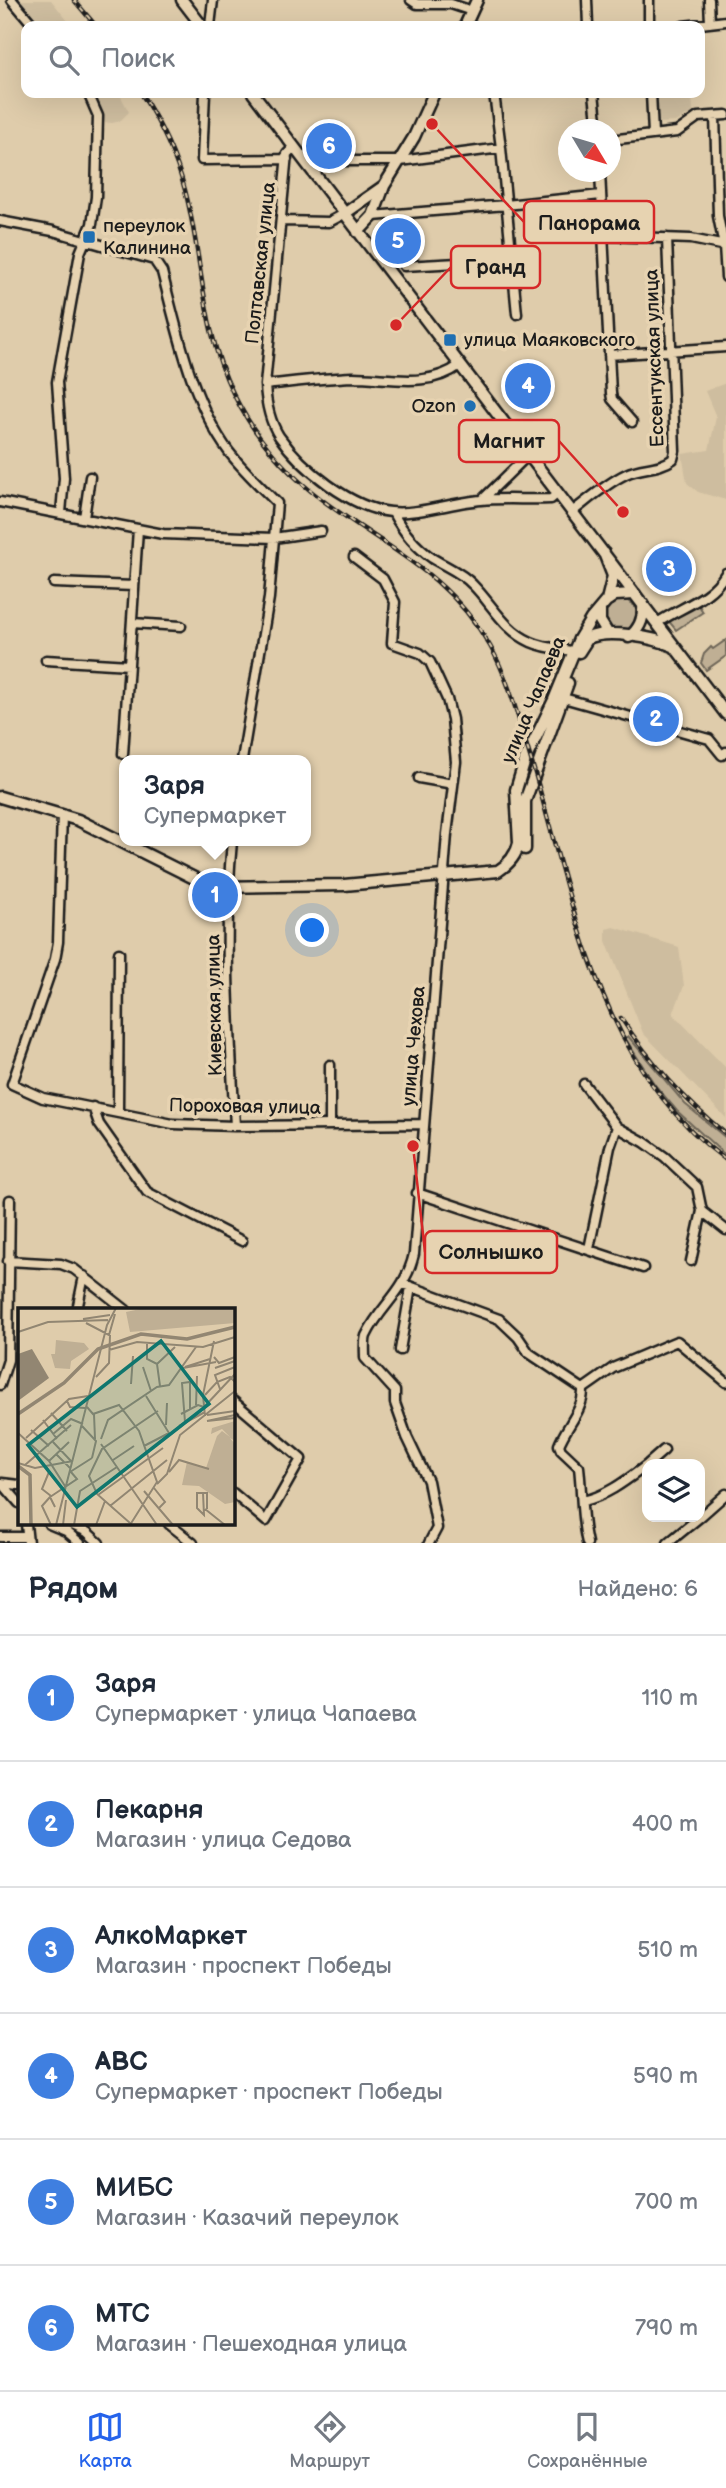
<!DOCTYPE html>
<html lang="ru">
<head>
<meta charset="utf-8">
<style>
  :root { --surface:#fff; --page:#f6f6f7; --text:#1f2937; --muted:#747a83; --line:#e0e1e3; --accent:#2563eb }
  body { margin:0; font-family:"Balsamiq Sans",sans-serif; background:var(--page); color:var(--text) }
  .controls { position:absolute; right:21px; bottom:21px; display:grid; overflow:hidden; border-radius:14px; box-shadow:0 7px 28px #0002 }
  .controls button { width:63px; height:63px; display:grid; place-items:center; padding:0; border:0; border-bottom:2px solid var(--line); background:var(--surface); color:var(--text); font:35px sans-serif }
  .compass { position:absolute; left:558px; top:119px; width:63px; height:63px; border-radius:50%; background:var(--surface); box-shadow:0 7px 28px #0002; rotate:128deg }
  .you { position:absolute; left:313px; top:931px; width:24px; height:24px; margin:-18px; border:5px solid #fff; border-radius:50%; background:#1a73e8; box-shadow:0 0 0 10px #1a73e833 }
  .badge { display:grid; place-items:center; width:46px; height:46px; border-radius:50%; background:var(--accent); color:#fff; font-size:23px; font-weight:700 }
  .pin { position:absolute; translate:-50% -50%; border:4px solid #fff; box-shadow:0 2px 7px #0006 }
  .popup { position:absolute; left:119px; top:755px; width:192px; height:91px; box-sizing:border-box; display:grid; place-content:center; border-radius:14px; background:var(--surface); filter:drop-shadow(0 2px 5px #0005); font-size:23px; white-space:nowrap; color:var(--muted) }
  .popup b { font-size:26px; color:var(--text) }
  .popup::after { content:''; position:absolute; left:50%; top:100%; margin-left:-14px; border:14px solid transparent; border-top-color:var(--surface) }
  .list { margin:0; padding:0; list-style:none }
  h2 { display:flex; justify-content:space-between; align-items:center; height:91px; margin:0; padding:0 28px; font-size:30px }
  h2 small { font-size:23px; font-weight:400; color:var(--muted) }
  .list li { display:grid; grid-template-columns:46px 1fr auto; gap:21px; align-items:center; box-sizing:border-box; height:126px; padding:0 28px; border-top:2px solid var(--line) }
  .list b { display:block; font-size:26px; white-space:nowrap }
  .list p { margin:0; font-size:23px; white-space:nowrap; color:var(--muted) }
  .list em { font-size:23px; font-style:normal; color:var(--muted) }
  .icon { flex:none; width:38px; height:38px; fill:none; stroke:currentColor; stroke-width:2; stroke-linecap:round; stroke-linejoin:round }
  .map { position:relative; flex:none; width:726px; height:1543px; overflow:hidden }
  .search { position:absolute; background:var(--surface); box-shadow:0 7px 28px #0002; left:21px; right:21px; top:21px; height:77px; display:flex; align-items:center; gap:18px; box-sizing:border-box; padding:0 24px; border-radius:14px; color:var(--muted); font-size:26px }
  .sheet { height:847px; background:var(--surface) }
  nav { display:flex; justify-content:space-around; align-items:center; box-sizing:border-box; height:98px; border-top:2px solid var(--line); background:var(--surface); font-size:19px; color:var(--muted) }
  nav a { display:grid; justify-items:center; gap:4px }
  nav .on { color:var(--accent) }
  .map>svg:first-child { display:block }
  .built { fill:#cebd9f }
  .green { fill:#bfaf94; stroke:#6e6658; stroke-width:2 }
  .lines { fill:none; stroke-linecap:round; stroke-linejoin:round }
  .minor-casing { stroke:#1c1c1c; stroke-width:13 }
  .major-casing { stroke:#1c1c1c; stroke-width:15 }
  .minor { stroke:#e7d3b1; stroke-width:8 }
  .major { stroke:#e7d3b1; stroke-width:10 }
  .rail-casing { stroke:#1c1c1c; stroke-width:4.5 }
  .rail { stroke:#e7d3b1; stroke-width:2; stroke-dasharray:5; stroke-linecap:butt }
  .poi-dot { fill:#1f6fb2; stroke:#e7d3b1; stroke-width:2.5 }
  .labels { text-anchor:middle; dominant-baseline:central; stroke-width:7; stroke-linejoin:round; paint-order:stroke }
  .poi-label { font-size:19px; fill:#1c1c1c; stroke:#e7d3b1; text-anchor:start }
  .street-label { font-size:19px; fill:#1c1c1c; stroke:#e7d3b1 }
  .inset-river { fill:none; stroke:#928672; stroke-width:3.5 }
  .inset-road { fill:none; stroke:#918672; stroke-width:2 }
  .view { fill:#0f766e; fill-opacity:0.15; stroke:#0f766e; stroke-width:3.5 }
  .inset-edge { fill:none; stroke:#1c1c1c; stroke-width:3.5 }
  .leader { fill:none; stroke:#d62828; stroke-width:2.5 }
  .callout-dot { fill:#d62828; stroke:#e7d3b1; stroke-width:2.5 }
  .callout { fill:#e7d3b1; stroke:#d62828; stroke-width:2.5 }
  .callout-label { font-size:21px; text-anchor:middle; font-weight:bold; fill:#1c1c1c }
</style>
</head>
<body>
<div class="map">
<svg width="726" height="1543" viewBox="0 0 726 1543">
  <rect width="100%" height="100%" fill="#dfccab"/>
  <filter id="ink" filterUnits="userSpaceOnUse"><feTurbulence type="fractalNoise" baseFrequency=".0143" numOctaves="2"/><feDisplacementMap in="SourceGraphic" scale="14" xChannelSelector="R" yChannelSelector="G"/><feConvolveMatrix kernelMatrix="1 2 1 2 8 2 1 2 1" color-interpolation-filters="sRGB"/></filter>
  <g filter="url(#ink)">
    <path class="built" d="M17 0H51L72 26H41Z
      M92 93H119L129 112 120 121 112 123 104 122Z
      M654 93H692L693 112 676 122 655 123Z
      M726 383V500L698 492 687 483 682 454 709 450 716 417 705 391Z
      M614 927 679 947 684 986 673 1014 726 1068V1118L643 1033 606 941V929Z"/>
    <path class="green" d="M605 615a16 16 0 1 1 32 0a16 16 0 1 1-32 0Z
      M698 604 703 612 676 630 667 619Z
      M726 640V656L706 670 701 663 704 654 711 647 713 649Z
      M557 703 520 813C520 772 539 739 557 703Z
      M628 1036 685 1104 726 1138V1156L677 1111 655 1085 625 1038Z"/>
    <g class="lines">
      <defs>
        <path id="minor" d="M12 0 34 26
          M411 0 417 4H451L472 11
          M587 0 588 26
          M649 0V26
          M709 0 710 23
          M210 26 213 0
          M683 26 726 21
          M205 93 202 160 287 159
          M494 93 501 148 517 314
          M594 93 598 130
          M651 93 653 134
          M715 116 718 216 724 246 726 277
          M610 140 677 132 698 117 726 115
          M294 147 287 154 265 385C266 403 269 420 279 436 301 468 352 509 391 512 417 515 454 502 481 500 504 498 528 500 551 499L558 493
          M309 166 320 161H400L501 148
          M600 172 611 393 612 399 632 422
          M373 216 506 205 601 195
          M0 221 53 231 154 260 162 272C178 333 191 400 229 452 243 470 261 487 277 503L269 598 242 760
          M281 221 329 222 344 214
          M604 236 691 239 726 246
          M404 266 512 260
          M609 355 726 347
          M265 385C294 382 324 378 353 377 389 377 428 389 460 365
          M483 499 528 455
          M0 502 163 534 274 538 321 531
          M572 512C589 499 607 483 626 474 642 466 658 470 673 459L675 451 667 238
          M61 513 64 478 57 382 80 253 92 224 96 197 98 116 88 93
          M393 513C402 530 416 547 432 558 446 567 461 572 473 585 492 604 504 630 531 642 544 648 560 649 573 651
          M84 518 90 477
          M354 557 383 579 395 602 392 643 420 653 430 662 447 699 452 719 456 762 447 834 414 1254C405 1293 381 1304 366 1336 364 1342 365 1351 365 1358L395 1391V1403L407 1437 428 1481 437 1528 429 1543
          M54 583 134 586
          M132 623 181 626
          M657 623C682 606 710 600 726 573
          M46 660 129 665
          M567 699 709 739 722 755 726 752
          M123 754 138 529
          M419 778 453 784
          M62 814 58 942 55 959 12 1084 43 1098 173 1124 235 1126 423 1124
          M232 841C223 935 230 1032 235 1126
          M330 1065V1125
          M584 1084 617 1127 644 1142 665 1157 697 1187 702 1211 726 1230
          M93 1107 99 1124 147 1192 242 1241
          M118 1112 119 953
          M417 1193 643 1268
          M589 1249 610 1147 617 1127
          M8 1261 61 1264 74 1269 126 1310
          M691 1261 702 1211
          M404 1284 499 1319 518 1337 529 1353 583 1389
          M77 1310 84 1276
          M400 1350 411 1287
          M0 1385 8 1360 10 1200
          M233 1401 301 1459 266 1521 233 1493
          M648 1464 664 1450
          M2 1483 19 1503
          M2 1483 19 1485
          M583 1501C607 1496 628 1479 647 1465
          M700 1517 726 1494
          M26 1524 28 1543
          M49 1524 66 1531 80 1543
          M70 1524 87 1532 99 1543
          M169 1524 193 1543
          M0 1537H27
          M587 1543C581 1519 582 1493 579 1467L561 1450 559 1445C566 1426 584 1410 583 1389L613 1368 677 1341 726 1382
          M668 1543 700 1517"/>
        <path id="major" d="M182 0 202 26
          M465 26 477 0
          M253 93 726 714
          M344 214 384 186
          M358 232 373 216 384 186 414 137 434 93
          M608 600 615 595 635 594
          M600 611V621L608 634
          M629 637C640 629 644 618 643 604
          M579 652 588 638C608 629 653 637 673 646
          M0 797 78 820 202 882 219 887 344 885 498 871C509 864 516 856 519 843L516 790 525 760 554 700 579 639 591 619 607 600 613 576 604 553
          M525 849V801L568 683"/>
      </defs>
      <use href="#minor" class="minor-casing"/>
      <use href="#major" class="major-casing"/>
      <use href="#minor" class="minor"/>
      <use href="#major" class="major"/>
      <defs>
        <path id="rail" d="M74 0 96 26
          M141 93C160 123 176 156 185 190 203 258 201 328 233 393 253 434 284 471 321 499 385 548 447 571 490 646 509 679 518 718 529 753 573 897 596 1065 726 1160
          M621 1018C650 1062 685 1101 726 1134"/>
      </defs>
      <use href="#rail" class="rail-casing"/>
      <use href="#rail" class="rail"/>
    </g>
  </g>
  <g class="poi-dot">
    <rect x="82" y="230" width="14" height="14" rx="3.5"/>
    <rect x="443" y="333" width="14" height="14" rx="3.5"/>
    <circle cx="470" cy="406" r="7"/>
  </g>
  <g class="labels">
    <g class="poi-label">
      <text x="103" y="226">переулок<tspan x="103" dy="22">Калинина</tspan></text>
      <text x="464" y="340">улица Маяковского</text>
      <text x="456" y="406" text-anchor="end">Ozon</text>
    </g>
    <g class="street-label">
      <text transform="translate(261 263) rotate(-84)">Полтавская улица</text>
      <text transform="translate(655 358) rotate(-92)">Ессентукская улица</text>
      <text transform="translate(534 700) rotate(-67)">улица Чапаева</text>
      <text transform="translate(215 1005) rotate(-91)">Киевская улица</text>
      <text transform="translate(414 1046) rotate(-85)">улица Чехова</text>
      <text transform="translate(245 1107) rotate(1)">Пороховая улица</text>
    </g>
  </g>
  <g transform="translate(18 1308)">
    <rect width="217" height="217" fill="#dfccab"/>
    <path d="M127 0H217V15L112 24 108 4ZM38 32 66 35 71 41 53 53 52 61 37 60 33 46H37ZM217 113V133L212 130 217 136V194L207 196 181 178 164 177 169 154 188 160 199 128 204 123 212 129 204 121 193 126 194 120Z" fill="#bfaf94"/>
    <path d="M14 41 31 70 0 93V46Z" fill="#928672"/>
    <path class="inset-river" d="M0 106 46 75 80 41 123 26 169 31 217 19M0 158 12 167 13 217"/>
    <path class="inset-road" d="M65 11 92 7M68 15 91 27 97 6M0 24 30 14 90 12M129 36V51L139 56 157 39M91 42 119 34 185 39 217 29M196 49 201 55 217 49M139 56 142 78M125 59 133 83M167 59 192 51M165 60 198 54M197 60 217 53M78 69 91 55 92 27M113 76 115 48M202 81 197 67 217 59M187 87 199 74 212 69 217 74M49 93 52 99 67 100M178 97 179 68M69 99 75 106 101 97 121 123 139 174 112 217M33 105 49 123M76 106 77 131M163 106 180 97 186 99 217 66M189 107 217 103M187 108 185 87 196 33M25 112 39 131M189 113 217 107M189 113 217 110M167 114 164 75 172 74V101M148 117 149 95M64 118 78 133 74 150M161 118 187 104M13 122 31 138M0 125 31 153 47 178M35 126 53 111 65 116M8 130 51 91 70 88M21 130 40 113M83 131 90 112 139 79 151 77 178 39M35 134 53 153M83 136 139 217M126 138 151 125 128 88M38 146 53 161M95 152 116 138M31 153 51 134M0 155 17 160 55 153M7 157 53 117M28 158 31 164 24 181 33 188M52 164 74 150M151 164 161 152 191 161M139 176 149 166 162 127 217 83M136 180 147 194 141 200M126 183 155 217M185 185 186 207 179 200V185H189V201M80 187 145 140M32 189 24 198 33 217M92 198 149 152M37 199 32 189 59 171 53 164M187 201 207 217M112 215 79 186 71 168 84 141 140 103M38 217 89 17 98 0M45 217 48 192M56 217 62 183 99 159M78 217 87 193"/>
    <path class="view" d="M143 33 191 96 59 199 10 137Z"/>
    <rect width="217" height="217" class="inset-edge"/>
  </g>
  <path class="leader" d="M432 124L524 222M396 325L451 267M623 512L559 441M413 1146L425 1252"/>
  <g class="callout-dot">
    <circle cx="432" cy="124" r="7"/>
    <circle cx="396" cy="325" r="7"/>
    <circle cx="623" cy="512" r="7"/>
    <circle cx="413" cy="1146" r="7"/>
  </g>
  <g class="callout">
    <rect x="524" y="201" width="130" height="42" rx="7"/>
    <rect x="451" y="246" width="89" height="42" rx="7"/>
    <rect x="459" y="420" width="100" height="42" rx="7"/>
    <rect x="425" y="1231" width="132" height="42" rx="7"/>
  </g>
  <g class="callout-label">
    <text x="589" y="230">Панорама</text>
    <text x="495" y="274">Гранд</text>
    <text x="509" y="448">Магнит</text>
    <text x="491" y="1259">Солнышко</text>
  </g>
</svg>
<div class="controls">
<button><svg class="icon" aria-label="layers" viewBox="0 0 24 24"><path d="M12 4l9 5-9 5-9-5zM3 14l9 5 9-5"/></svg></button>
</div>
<svg class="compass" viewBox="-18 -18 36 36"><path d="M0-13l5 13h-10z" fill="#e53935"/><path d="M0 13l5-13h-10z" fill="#747a83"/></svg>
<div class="you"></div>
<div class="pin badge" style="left:215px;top:895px;background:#3f7fe0">1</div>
<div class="popup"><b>Заря</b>Супермаркет</div>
<div class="pin badge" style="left:656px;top:719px;background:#3f7fe0">2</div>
<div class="pin badge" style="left:669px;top:569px;background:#3f7fe0">3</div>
<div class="pin badge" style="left:528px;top:386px;background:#3f7fe0">4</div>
<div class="pin badge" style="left:398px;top:241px;background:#3f7fe0">5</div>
<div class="pin badge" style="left:329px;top:146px;background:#3f7fe0">6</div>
<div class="search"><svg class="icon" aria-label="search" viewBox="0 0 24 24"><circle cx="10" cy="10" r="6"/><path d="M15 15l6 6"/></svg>Поиск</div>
</div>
<section class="sheet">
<h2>Рядом<small>Найдено: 6</small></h2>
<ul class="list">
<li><span class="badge" style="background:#3f7fe0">1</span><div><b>Заря</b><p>Супермаркет · улица Чапаева</p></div><em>110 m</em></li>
<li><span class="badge" style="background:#3f7fe0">2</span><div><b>Пекарня</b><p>Магазин · улица Седова</p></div><em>400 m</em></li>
<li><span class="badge" style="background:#3f7fe0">3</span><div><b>АлкоМаркет</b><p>Магазин · проспект Победы</p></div><em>510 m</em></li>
<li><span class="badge" style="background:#3f7fe0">4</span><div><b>ABC</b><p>Супермаркет · проспект Победы</p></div><em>590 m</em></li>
<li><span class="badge" style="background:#3f7fe0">5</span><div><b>МИБС</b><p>Магазин · Казачий переулок</p></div><em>700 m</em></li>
<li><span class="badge" style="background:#3f7fe0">6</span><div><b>МТС</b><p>Магазин · Пешеходная улица</p></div><em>790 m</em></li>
</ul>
</section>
<nav>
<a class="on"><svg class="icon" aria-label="map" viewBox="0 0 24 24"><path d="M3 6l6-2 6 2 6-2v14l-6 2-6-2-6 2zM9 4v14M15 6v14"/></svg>Карта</a>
<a><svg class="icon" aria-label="directions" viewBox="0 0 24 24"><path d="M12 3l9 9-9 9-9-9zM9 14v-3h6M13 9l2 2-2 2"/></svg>Маршрут</a>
<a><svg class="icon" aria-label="saved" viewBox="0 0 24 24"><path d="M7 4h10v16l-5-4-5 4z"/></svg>Сохранённые</a>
</nav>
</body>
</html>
